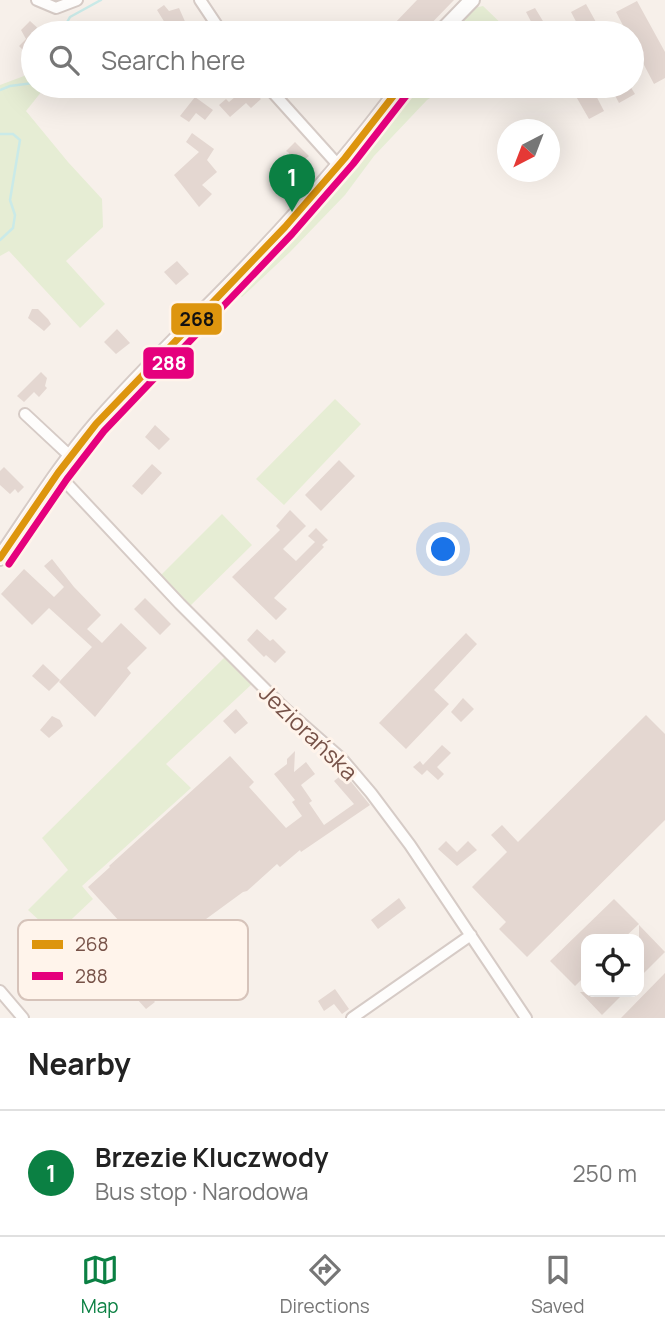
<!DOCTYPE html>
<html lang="en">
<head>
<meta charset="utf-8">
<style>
  :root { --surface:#fff; --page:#f6f6f6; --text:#222; --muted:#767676; --line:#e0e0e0; --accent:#0b8043 }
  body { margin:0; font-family:Manrope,sans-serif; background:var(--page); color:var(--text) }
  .controls { position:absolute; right:21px; bottom:21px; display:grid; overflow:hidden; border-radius:14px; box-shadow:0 7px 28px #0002 }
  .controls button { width:63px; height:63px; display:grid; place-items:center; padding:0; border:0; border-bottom:2px solid var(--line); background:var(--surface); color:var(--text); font:35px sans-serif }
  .compass { position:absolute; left:497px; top:119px; width:63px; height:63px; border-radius:50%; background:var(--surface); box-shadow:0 7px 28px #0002; rotate:222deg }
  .you { position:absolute; left:444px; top:550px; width:24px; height:24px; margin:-18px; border:5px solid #fff; border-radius:50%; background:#1a73e8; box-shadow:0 0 0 10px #1a73e833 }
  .badge { display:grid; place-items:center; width:46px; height:46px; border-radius:50%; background:var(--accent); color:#fff; font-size:23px; font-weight:700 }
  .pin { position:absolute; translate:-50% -58px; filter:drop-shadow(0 2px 4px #0008) }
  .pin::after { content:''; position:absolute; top:37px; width:24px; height:21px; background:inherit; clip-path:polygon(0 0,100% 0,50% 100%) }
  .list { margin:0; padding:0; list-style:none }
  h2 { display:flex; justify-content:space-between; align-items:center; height:91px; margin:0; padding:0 28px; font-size:30px }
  h2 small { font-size:23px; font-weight:400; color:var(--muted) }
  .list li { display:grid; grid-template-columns:46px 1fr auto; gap:21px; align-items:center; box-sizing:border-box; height:126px; padding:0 28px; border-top:2px solid var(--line) }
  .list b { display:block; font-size:26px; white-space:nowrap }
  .list p { margin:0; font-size:23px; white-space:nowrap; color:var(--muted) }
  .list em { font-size:23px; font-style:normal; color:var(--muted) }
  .icon { flex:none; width:38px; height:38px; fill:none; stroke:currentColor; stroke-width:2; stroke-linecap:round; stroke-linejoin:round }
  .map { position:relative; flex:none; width:665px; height:1018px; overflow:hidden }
  .search { position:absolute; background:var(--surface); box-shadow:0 7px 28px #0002; left:21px; right:21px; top:21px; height:77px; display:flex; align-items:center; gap:18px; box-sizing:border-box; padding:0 24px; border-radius:38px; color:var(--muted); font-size:26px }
  .sheet { height:217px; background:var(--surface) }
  nav { display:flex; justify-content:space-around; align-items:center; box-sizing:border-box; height:98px; border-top:2px solid var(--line); background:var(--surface); font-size:19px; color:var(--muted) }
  nav a { display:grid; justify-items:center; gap:4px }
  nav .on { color:var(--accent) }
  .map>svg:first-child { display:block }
  .green { fill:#e6edd4 }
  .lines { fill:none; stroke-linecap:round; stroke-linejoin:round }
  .stream { stroke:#caeae8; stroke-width:2.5 }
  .building { fill:#e4d7d1 }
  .minor-casing { stroke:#d6cbc6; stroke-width:14 }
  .tertiary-casing { stroke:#d6cbc6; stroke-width:18 }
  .minor { stroke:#fefdfc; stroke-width:10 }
  .tertiary { stroke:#fefdfc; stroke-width:14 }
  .bus-1-casing { stroke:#fff4eb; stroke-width:12 }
  .bus-2-casing { stroke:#fff4eb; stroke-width:12 }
  .bus-1 { stroke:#dd950e; stroke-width:7 }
  .bus-2 { stroke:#e5007d; stroke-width:7 }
  .labels { text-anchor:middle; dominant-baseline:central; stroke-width:6; stroke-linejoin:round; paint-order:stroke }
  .street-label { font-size:23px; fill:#775248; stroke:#fff4eb }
  .key { fill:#fff4eb; stroke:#d6c3ba; stroke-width:2 }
  .key-label { font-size:19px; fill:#775248 }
  .line-badge { stroke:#fff4eb; stroke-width:2.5 }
  .badge-label { font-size:19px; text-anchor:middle; font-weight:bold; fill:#fff }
  .pale-badge-label { font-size:19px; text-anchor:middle; font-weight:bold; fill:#111 }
</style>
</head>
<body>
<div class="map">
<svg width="665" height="1018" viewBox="0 0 665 1018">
  <rect width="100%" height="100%" fill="#f7f0ea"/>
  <path class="green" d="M483 6 511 33H453L474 8Z
    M33 64V86H46L26 111 68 162 102 199 103 227 66 261 105 304 80 328 9 251 0 256V85L24 76Z
    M416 86H464C454 98 450 98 435 95L427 100 374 156 345 195 290 252 242 297 232 291C286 234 337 177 387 117 397 106 411 101 416 86Z
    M335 399 361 424 284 505 256 479Z
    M222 514 252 545 190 606 159 577Z
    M225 657 252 684 166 764 191 788 82 886 93 899 55 935 28 910 68 870 42 838Z"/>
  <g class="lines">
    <path class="stream" d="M61 33 70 17 101 0
      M0 90 10 86 33 83
      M0 134H13L20 140 10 200 15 215 13 228 0 240"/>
  </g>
  <path class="building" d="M417 0H454L422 33H401L393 25Z
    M637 1 665 52V78L654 84 632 42V33H627L616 12Z
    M586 4 602 33H582L571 12Z
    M164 5 169 11 179 8 187 26 175 33 169 21 165 23 157 10Z
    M535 8 546 26 556 21 563 33H531L536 31 526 12Z
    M30 21 43 33H33V46L32 44 25 52 19 46 26 39 21 30Z
    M248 86 261 99 251 108 246 103 230 117 219 105 226 99 229 102Z
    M570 86H591L604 111 589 119Z
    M610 86H630L635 94 619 103Z
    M195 97 213 110 205 120 196 113 189 122 180 116Z
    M192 133 214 149 207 160 217 172 202 185 212 194 199 207 174 175 199 152 186 142Z
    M295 142 309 156 292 171 285 164 288 160 289 153 286 151Z
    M177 261 189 274 176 285 164 272Z
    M32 309H38L48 319 51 324 44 331 28 318Z
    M117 329 130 343 116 354 104 342Z
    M41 372 47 378 45 386 47 388 39 397 34 392 24 402 17 396Z
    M155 425 170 439 159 450 145 437Z
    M339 460 355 476 321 511 305 495Z
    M152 464 162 473 142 495 132 486Z
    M4 467 24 487 18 493 15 489 10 494 0 485V471Z
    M290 510 306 526 283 549 296 561 315 542 308 536 316 528 328 540 322 545 324 547 274 598 287 609 276 620 232 577 280 530 276 526Z
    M52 559 74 587 101 615 87 629 102 643 121 623 147 648 127 668 131 673 95 717 59 682 92 647 49 608 32 625 1 594 24 569 54 597 64 587 44 566Z
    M145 598 171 624 160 635 134 609Z
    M257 629 270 641 273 639 286 652 275 663 266 655 264 657 247 640Z
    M466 633 477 644 434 690 449 704 406 749 379 723Z
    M43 664 60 680 49 691 32 676Z
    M463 698 474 709 461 722 451 712Z
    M236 709 248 723 235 734 223 721Z
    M646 715 665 734V820L527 957 499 929 506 922 472 887 507 852 491 835 502 825 518 842Z
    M52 716 60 720 63 726 49 738 40 730Z
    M442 745 451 753 437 767 444 774 438 780 427 770 422 775 413 767 420 761 423 765Z
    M295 751 294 772 306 762 315 774 301 785 312 801 309 803 324 825 354 804 334 781 344 773 370 805 301 852 300 850 280 867 277 864 247 891 243 892 191 930 187 926 152 957 88 887 110 867 109 866 230 756 254 782 249 787 286 828 302 816 292 802 295 800 274 774 287 764V759Z
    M446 841 457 852 468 841 477 850 457 866 438 849Z
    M399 898 406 908 378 929 371 920Z
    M614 899 639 924 623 939H586V975L575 986 550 961Z
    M639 925 665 952 639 978Z
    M665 973V1018H621Z
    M151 974 158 983 147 993 155 1002 146 1009 137 999 139 985Z
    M335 989 349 1009 342 1014 334 1004 324 1011 318 1001Z
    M580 992H625L602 1015Z"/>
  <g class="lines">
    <defs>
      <path id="minor" d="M37 0 56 8 77 0
        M200 0 222 33
        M267 86 339 166
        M25 414 70 456
        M58 474 180 604 283 707 342 759 371 793 410 845 526 1018
        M0 991 23 1018
        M352 1018 471 935"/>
      <path id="tertiary" d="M440 33 472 0
        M0 558C31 513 60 466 96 424 142 371 194 322 243 271 299 213 353 151 401 86"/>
    </defs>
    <use href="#minor" class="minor-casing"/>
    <use href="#tertiary" class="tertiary-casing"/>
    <use href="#minor" class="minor"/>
    <use href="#tertiary" class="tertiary"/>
    <defs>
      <path id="bus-1" d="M0 558 58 473 96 424 285 227 345 158 401 86"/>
      <path id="bus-2" d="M9 564 67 479 104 431 292 234 353 164 409 92"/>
    </defs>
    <use href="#bus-1" class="bus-1-casing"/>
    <use href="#bus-2" class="bus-2-casing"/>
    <use href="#bus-1" class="bus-1"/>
    <use href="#bus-2" class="bus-2"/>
  </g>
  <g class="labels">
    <g class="street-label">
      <text transform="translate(309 732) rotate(44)">Jeziorańska</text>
    </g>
  </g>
  <rect x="18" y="920" width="230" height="80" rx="10" class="key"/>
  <rect x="32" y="940" width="31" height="9" fill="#dd950e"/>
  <rect x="32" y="972" width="31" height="8" fill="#e5007d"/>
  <g class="key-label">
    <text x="75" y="951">268</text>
    <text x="75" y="983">288</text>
  </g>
  <g class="line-badge">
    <rect x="170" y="302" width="53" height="34" rx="7" fill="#dd950e"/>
    <rect x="142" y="346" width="53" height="34" rx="7" fill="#e5007d"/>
  </g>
  <g class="badge-label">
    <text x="169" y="370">288</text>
  </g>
  <g class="pale-badge-label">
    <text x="197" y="326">268</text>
  </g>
</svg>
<div class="controls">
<button><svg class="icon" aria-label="locate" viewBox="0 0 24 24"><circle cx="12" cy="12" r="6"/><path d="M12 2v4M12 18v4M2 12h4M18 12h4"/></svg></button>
</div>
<svg class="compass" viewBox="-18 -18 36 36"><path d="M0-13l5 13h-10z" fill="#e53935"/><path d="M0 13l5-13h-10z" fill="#767676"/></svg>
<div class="you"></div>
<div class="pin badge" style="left:292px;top:212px">1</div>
<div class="search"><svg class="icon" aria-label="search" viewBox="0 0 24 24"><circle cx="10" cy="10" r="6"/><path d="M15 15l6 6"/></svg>Search here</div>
</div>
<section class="sheet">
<h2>Nearby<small></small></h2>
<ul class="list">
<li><span class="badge">1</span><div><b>Brzezie Kluczwody</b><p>Bus stop · Narodowa</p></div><em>250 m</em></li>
</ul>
</section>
<nav>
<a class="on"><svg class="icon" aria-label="map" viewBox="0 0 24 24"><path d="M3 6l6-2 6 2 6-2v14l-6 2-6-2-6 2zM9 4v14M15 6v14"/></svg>Map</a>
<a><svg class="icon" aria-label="directions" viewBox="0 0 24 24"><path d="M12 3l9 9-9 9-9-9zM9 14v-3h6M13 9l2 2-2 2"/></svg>Directions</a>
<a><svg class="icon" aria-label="saved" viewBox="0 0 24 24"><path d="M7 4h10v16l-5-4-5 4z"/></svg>Saved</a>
</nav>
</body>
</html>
